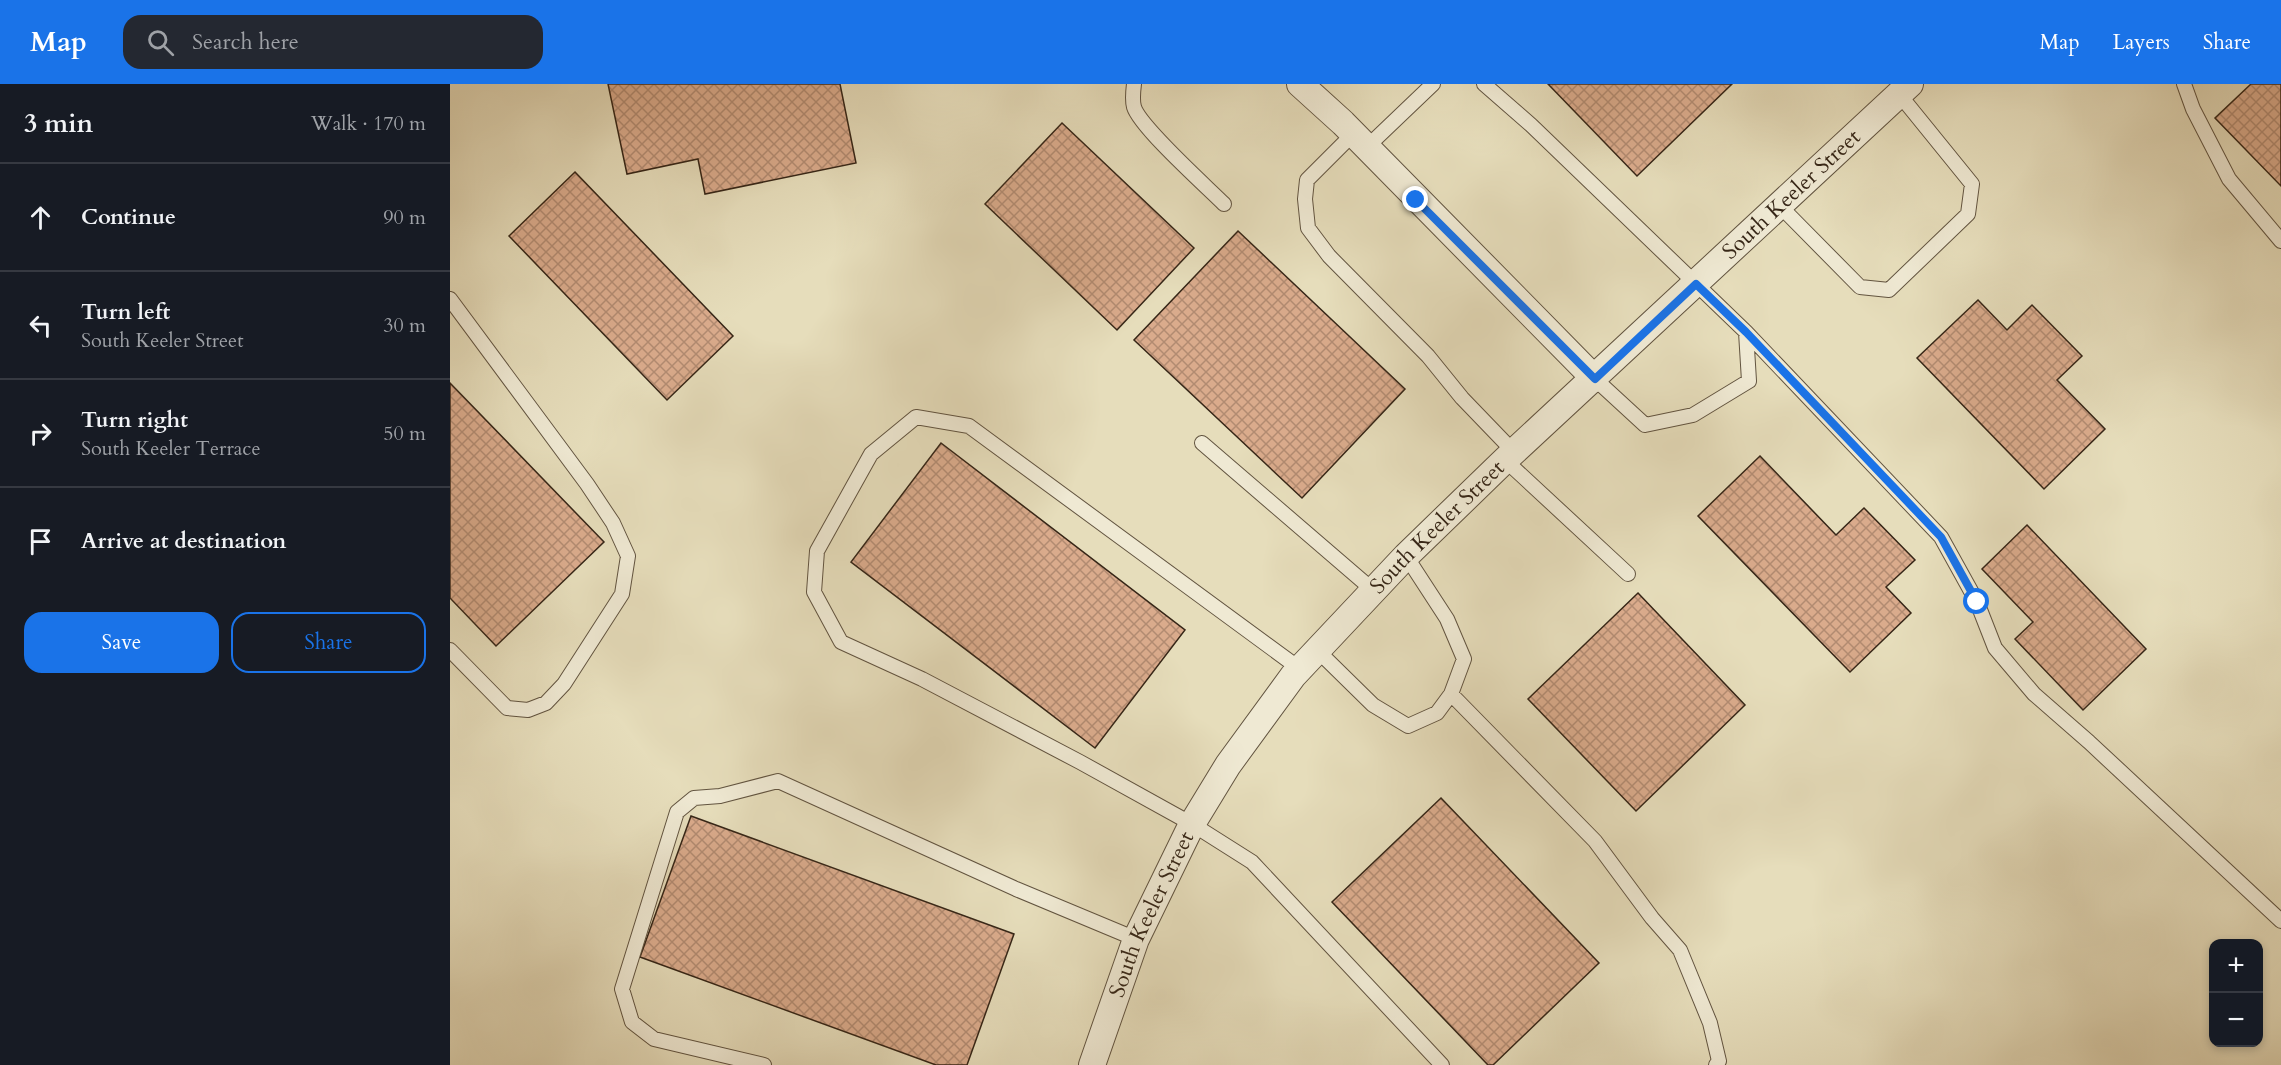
<!DOCTYPE html>
<html lang="en">
<head>
<meta charset="utf-8">
<style>
  :root { --surface:#171b24; --page:#242831; --text:#f1f3f6; --muted:#9ea1a6; --line:#363941; --accent:#1a73e8 }
  body { margin:0; font-family:Cardo,serif; background:var(--page); color:var(--text) }
  .controls { position:absolute; right:18px; bottom:18px; display:grid; overflow:hidden; border-radius:12px; box-shadow:0 3px 9px #0003 }
  .controls button { width:54px; height:54px; display:grid; place-items:center; padding:0; border:0; border-bottom:2px solid var(--line); background:var(--surface); color:var(--text); font:30px sans-serif }
  .stop { position:absolute; width:18px; height:18px; margin:-14px; border:4px solid #1a73e8; border-radius:50%; background:#fff }
  .stop.end { background:#1a73e8; border-color:#fff; box-shadow:0 2px 6px #0008 }
  .list { margin:0; padding:0; list-style:none }
  h2 { display:flex; justify-content:space-between; align-items:center; height:78px; margin:0; padding:0 24px; font-size:26px }
  h2 small { font-size:20px; font-weight:400; color:var(--muted) }
  .list li { display:grid; grid-template-columns:39px 1fr auto; gap:18px; align-items:center; box-sizing:border-box; height:108px; padding:0 24px; border-top:2px solid var(--line) }
  .list b { display:block; font-size:22px; white-space:nowrap }
  .list p { margin:0; font-size:20px; white-space:nowrap; color:var(--muted) }
  .list em { font-size:20px; font-style:normal; color:var(--muted) }
  .actions { display:flex; gap:12px; padding:18px 24px }
  .actions a { flex:1; padding:14px 0; border:2px solid var(--accent); border-radius:18px; text-align:center; font-size:21px; color:var(--accent) }
  .actions .main { background:var(--accent); color:#fff }
  .icon { flex:none; width:33px; height:33px; fill:none; stroke:currentColor; stroke-width:2; stroke-linecap:round; stroke-linejoin:round }
  .map { position:relative; flex:none; width:1831px; height:981px; overflow:hidden }
  header { display:flex; align-items:center; gap:36px; box-sizing:border-box; height:84px; padding:0 30px; background:var(--accent); color:#fff }
  header strong { font-size:28px }
  nav { display:flex; gap:33px; margin-inline-start:auto; font-size:21px }
  .search { width:420px; height:54px; background:var(--page); display:flex; align-items:center; gap:15px; box-sizing:border-box; padding:0 21px; border-radius:18px; color:var(--muted); font-size:22px }
  main { display:flex }
  aside { flex:1; background:var(--surface) }
  .map>svg:first-child { display:block }
  .building { fill:url(#building-cross-hatch); stroke:#362617; stroke-width:1.5 }
  .lines { fill:none; stroke-linecap:round; stroke-linejoin:round }
  .lane-casing { stroke:#625440; stroke-width:16 }
  .street-casing { stroke:#625440; stroke-width:28 }
  .lane { stroke:#efe9d3; stroke-width:14 }
  .street { stroke:#efe9d3; stroke-width:26 }
  .route { stroke:#1a73e8; stroke-width:8 }
  .labels { text-anchor:middle; dominant-baseline:central; stroke-width:4.5; stroke-linejoin:round; paint-order:stroke }
  .street-label { font-size:22px; fill:#362617; stroke:#efe9d3 }
</style>
</head>
<body>
<header>
<strong>Map</strong>
<div class="search"><svg class="icon" aria-label="search" viewBox="0 0 24 24"><circle cx="10" cy="10" r="6"/><path d="M15 15l6 6"/></svg>Search here</div>
<nav><a>Map</a><a>Layers</a><a>Share</a></nav>
</header>
<main>
<aside>
<h2>3 min<small>Walk · 170 m</small></h2>
<ul class="list">
<li><svg class="icon" aria-label="ahead" viewBox="0 0 24 24"><path d="M12 20V5M6 11l6-6 6 6"/></svg><div><b>Continue</b></div><em>90 m</em></li>
<li><svg class="icon" aria-label="left" viewBox="0 0 24 24"><path d="M17 20v-9H6M10 6l-5 5 5 5"/></svg><div><b>Turn left</b><p>South Keeler Street</p></div><em>30 m</em></li>
<li><svg class="icon" aria-label="right" viewBox="0 0 24 24"><path d="M7 20v-9h11M14 6l5 5-5 5"/></svg><div><b>Turn right</b><p>South Keeler Terrace</p></div><em>50 m</em></li>
<li><svg class="icon" aria-label="arrive" viewBox="0 0 24 24"><path d="M6 21V4h12l-3 4 3 4H6"/></svg><div><b>Arrive at destination</b></div></li>
</ul>
<div class="actions"><a class="main">Save</a><a>Share</a></div>
</aside>
<div class="map">
<svg width="1831" height="981" viewBox="0 0 1831 981">
  <defs>
    <pattern id="building-cross-hatch" width="8" height="8" patternUnits="userSpaceOnUse" patternTransform="scale(1.5)"><rect width="8" height="8" fill="#daab8c"/><path d="M0 0l8 8M0 8l8-8" fill="none" stroke="#b28b71"/></pattern>
  </defs>
  <rect width="100%" height="100%" fill="#e6ddbb"/>
  <filter id="stains"><feTurbulence type="fractalNoise" baseFrequency=".00333" numOctaves="4"/><feColorMatrix values="0 0 0 0 .2 0 0 0 0 .09 0 0 0 0 .02 0 0 0 .5 -.17"/></filter>
  <radialGradient id="worn" r=".72"><stop offset=".6" stop-color="#630" stop-opacity="0"/><stop offset="1" stop-color="#630" stop-opacity=".3"/></radialGradient>
  <path class="building" d="M158 0H390L406 79 255 110 248 75 177 90Z
    M1098 0H1282L1187 92Z
    M1801 0H1831V102L1765 34Z
    M612 39 744 164 667 246 535 120Z
    M125 88 283 252 217 316 59 152Z
    M788 147 955 305 852 414 684 256Z
    M1528 216 1557 246 1582 221 1632 272 1607 296 1655 345 1594 405 1467 274Z
    M0 299 154 458 46 562 0 514Z
    M491 359 735 546 645 664 401 478Z
    M1310 372 1386 451 1414 424 1465 476 1436 503 1461 529 1400 588 1248 432Z
    M1577 441 1696 565 1633 626 1565 555 1583 538 1532 485Z
    M1188 509 1295 621 1186 727 1078 615Z
    M991 714 1149 879 1043 981H1038L882 818Z
    M241 732 564 850 517 981H486L190 873Z"/>
  <g class="lines">
    <defs>
      <path id="lane" d="M684 0C683 8 682 16 684 23 690 43 756 102 774 120
        M1034 0 1081 41 1296 248 1299 297 1243 331 1195 341 1145 295
        M1734 0 1743 25 1779 95 1831 157
        M903 50 857 96 855 115 858 144 879 172 978 272 1012 314 1064 368
        M916 64 983 0
        M1330 122 1410 203 1439 206 1518 130 1522 100 1449 10
        M0 215 137 400 163 439 178 472 172 510 114 600 96 619 78 626 57 624 0 566
        M1296 248 1491 453 1527 518 1545 564 1584 610 1639 658 1831 837
        M752 359 924 507
        M1055 376 1178 490
        M868 567 923 621 958 642 987 629 1001 610 1014 575 997 535 956 472
        M850 585 519 342 466 333 421 370 367 467 364 508 391 558 472 595 630 678 742 740 802 778 992 981
        M1001 610 1145 757 1202 834 1230 866 1260 939 1269 977 1266 981
        M314 981 204 955 182 938 172 905 227 728 244 714 270 712 328 697 566 805 686 855"/>
      <g id="street">
        <path d="M850 0 893 39 1145 295"/>
        <path id="s1" d="M642 981 686 855 742 740 778 681 843 592 956 472 1055 376 1460 0"/>
      </g>
    </defs>
    <use href="#lane" class="lane-casing"/>
    <use href="#street" class="street-casing"/>
    <use href="#lane" class="lane"/>
    <use href="#street" class="street"/>
  </g>
  <g class="lines">
    <path class="route" d="M966 116 1145 295 1246 200 1296 248 1491 453 1527 518"/>
  </g>
  <g class="labels">
    <g class="street-label">
      <text stroke="none"><textPath href="#s1" startOffset="1134">South Keeler Street</textPath></text>
      <text stroke="none"><textPath href="#s1" startOffset="648">South Keeler Street</textPath></text>
      <text stroke="none"><textPath href="#s1" startOffset="162">South Keeler Street</textPath></text>
    </g>
  </g>
  <rect width="100%" height="100%" filter="url(#stains)"/>
  <rect width="100%" height="100%" fill="url(#worn)"/>
</svg>
<div class="controls">
<button>+</button>
<button>−</button>
</div>
<div class="stop" style="left:1527px;top:518px"></div>
<div class="stop end" style="left:966px;top:116px"></div>
</div>
</main>
</body>
</html>
